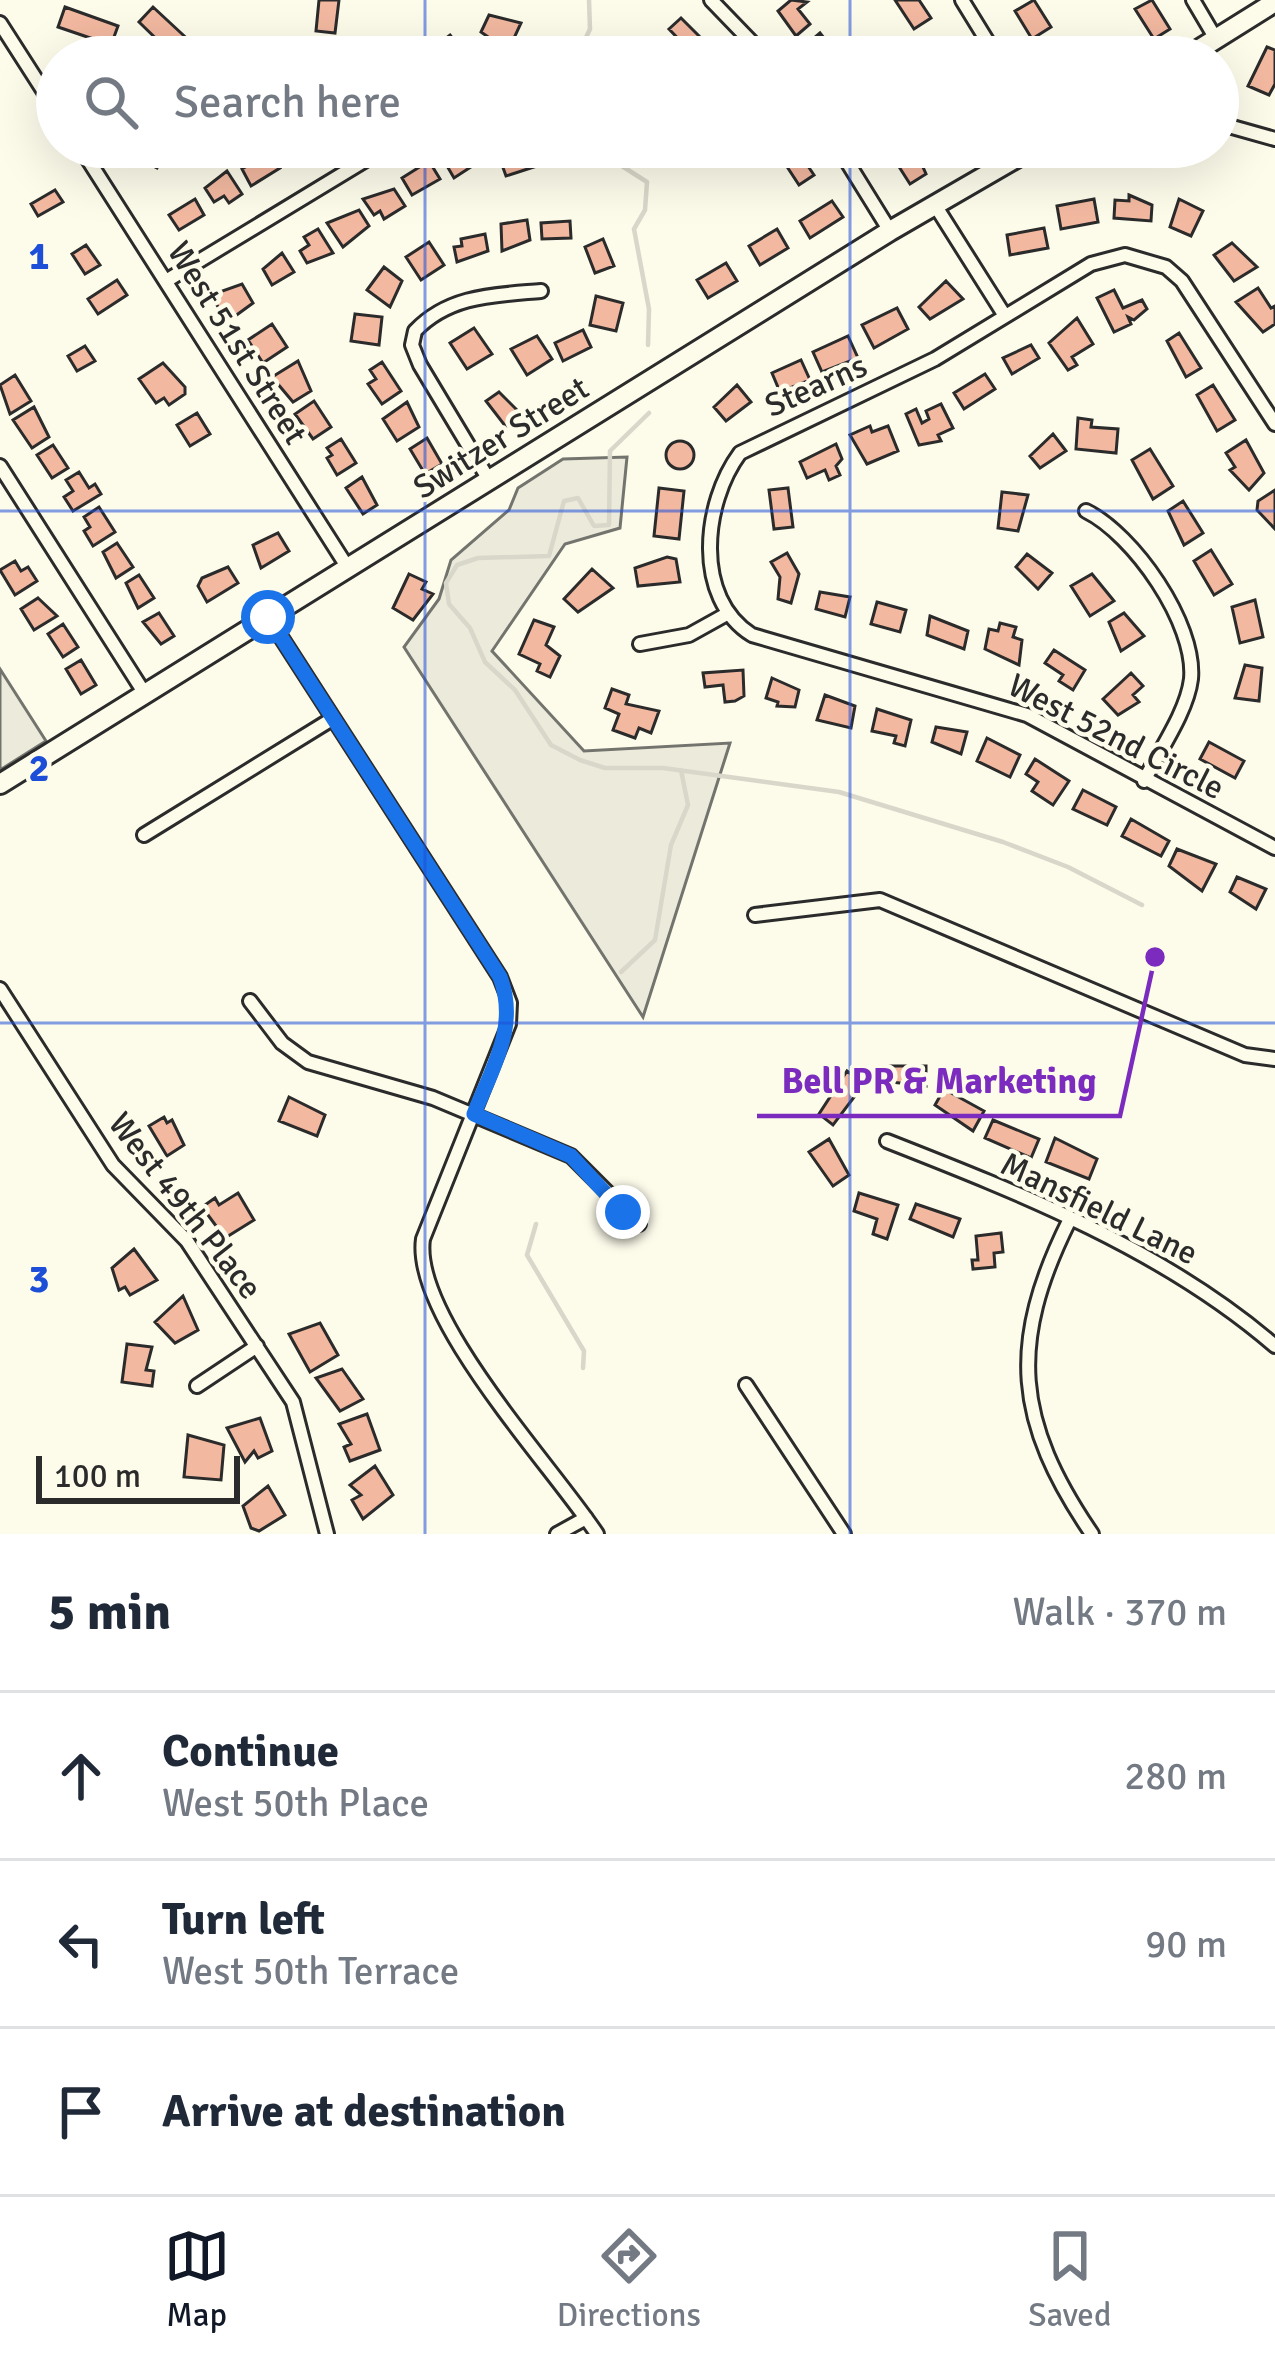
<!DOCTYPE html>
<html lang="en">
<head>
<meta charset="utf-8">
<style>
  :root { --surface:#fff; --page:#f6f6f7; --text:#1f2937; --muted:#747a83; --line:#e0e1e3; --accent:#111827 }
  body { margin:0; font-family:Signika,sans-serif; background:var(--page); color:var(--text) }
  .scale { position:absolute; left:36px; bottom:30px; width:204px; box-sizing:border-box; padding-left:12px; border:6px solid #2b2b2b; border-top:0; font-size:33px; line-height:42px; white-space:nowrap; color:#2b2b2b; -webkit-text-stroke:9px #fdfbea; paint-order:stroke }
  .stop { position:absolute; width:36px; height:36px; margin:-27px; border:9px solid #1a73e8; border-radius:50%; background:#fff }
  .stop.end { background:#1a73e8; border-color:#fff; box-shadow:0 3px 12px #0008 }
  .list { margin:0; padding:0; list-style:none }
  h2 { display:flex; justify-content:space-between; align-items:center; height:156px; margin:0; padding:0 48px; font-size:51px }
  h2 small { font-size:39px; font-weight:400; color:var(--muted) }
  .list li { display:grid; grid-template-columns:78px 1fr auto; gap:36px; align-items:center; box-sizing:border-box; height:168px; padding:0 48px; border-top:3px solid var(--line) }
  .list b { display:block; font-size:45px; white-space:nowrap }
  .list p { margin:0; font-size:39px; white-space:nowrap; color:var(--muted) }
  .list em { font-size:39px; font-style:normal; color:var(--muted) }
  .icon { flex:none; width:66px; height:66px; fill:none; stroke:currentColor; stroke-width:2; stroke-linecap:round; stroke-linejoin:round }
  .map { position:relative; flex:none; width:1275px; height:1534px; overflow:hidden }
  .search { position:absolute; background:var(--surface); box-shadow:0 12px 48px #0002; left:36px; right:36px; top:36px; height:132px; display:flex; align-items:center; gap:30px; box-sizing:border-box; padding:0 42px; border-radius:66px; color:var(--muted); font-size:45px }
  .sheet { height:660px; background:var(--surface) }
  nav { display:flex; justify-content:space-around; align-items:center; box-sizing:border-box; height:168px; border-top:3px solid var(--line); background:var(--surface); font-size:33px; color:var(--muted) }
  nav a { display:grid; justify-items:center; gap:6px }
  nav .on { color:var(--accent) }
  .map>svg:first-child { display:block }
  .green { fill:#ecebdb; stroke:#74746e; stroke-width:3 }
  .lines { fill:none; stroke-linecap:round; stroke-linejoin:round }
  .stream { stroke:#d8d7c9; stroke-width:4.5 }
  .building { fill:#f2b8a0; stroke:#2b2b2b; stroke-width:3 }
  .street-casing { stroke:#2b2b2b; stroke-width:18 }
  .secondary-casing { stroke:#2b2b2b; stroke-width:24 }
  .street { stroke:#fdfbea; stroke-width:12 }
  .secondary { stroke:#fdfbea; stroke-width:18 }
  .route { stroke:#1a73e8; stroke-width:15 }
  .grid { fill:none; stroke:#1d4ed8; stroke-width:3; stroke-opacity:0.55 }
  .labels { text-anchor:middle; dominant-baseline:central; stroke-width:9; stroke-linejoin:round; paint-order:stroke }
  .street-label { font-size:33px; fill:#2b2b2b; stroke:#fdfbea }
  .grid-label { font-size:39px; text-anchor:middle; font-weight:bold; fill:#1d4ed8; stroke:#fdfbea; stroke-width:9; stroke-linejoin:round; paint-order:stroke }
  .leader { fill:none; stroke:#7b2cbf; stroke-width:4.5 }
  .callout-dot { fill:#7b2cbf; stroke:#fdfbea; stroke-width:4.5 }
  .callout-label { font-size:36px; text-anchor:middle; font-weight:bold; fill:#7b2cbf; stroke:#fdfbea; stroke-width:9; stroke-linejoin:round; paint-order:stroke }
</style>
</head>
<body>
<div class="map">
<svg width="1275" height="1534" viewBox="0 0 1275 1534">
  <rect width="100%" height="100%" fill="#fdfbea"/>
  <path class="green" d="M627 457 620 528 565 544 492 651 584 751 730 743 643 1017 404 647 439 599 451 560 509 510 518 488 563 459Z
    M0 669 46 741 0 770Z"/>
  <g class="lines">
    <path class="stream" d="M577 57 590 29 589 0
      M610 147 614 161 647 182 645 210 634 229 649 309 648 345
      M649 413 610 451 609 525 594 526 578 498 564 501 549 556 478 558 457 565 446 583 449 604 470 628 485 662 515 690 551 745 580 760 605 768H663L839 792 1003 842 1068 867 1142 905
      M621 972 655 940 671 845 688 805 681 770
      M536 1224 527 1255 584 1351 583 1368"/>
  </g>
  <path class="building" d="M319 0H339L335 33 316 31Z
    M791 0 807 2 798 9 810 24 796 36 778 11Z
    M895 0H919L931 18 914 29Z
    M1034 0 1051 27 1032 39 1015 11Z
    M1152 0 1170 29 1154 39 1135 9Z
    M65 7 118 26 111 45 58 27Z
    M153 7 195 46 185 57H175L139 22Z
    M489 15 521 23 508 51 481 32Z
    M681 18 701 38 689 50 669 29Z
    M820 33 838 56 837 57H817L807 44Z
    M450 35 465 54 432 57 428 52Z
    M1267 47 1275 50V84L1269 95 1248 86Z
    M144 147H168L157 168 138 158Z
    M462 147H471L480 161 454 178 443 159Z
    M531 147 537 166 506 176 496 148Z
    M795 147 814 175 799 185 780 156Z
    M894 147H914L926 174 910 184 889 151Z
    M270 152 280 168 251 186 242 169Z
    M429 161 440 179 412 195 402 178Z
    M227 171 242 194 229 203 224 196 214 202 205 188Z
    M394 189 405 206 384 219 380 211 374 215 363 199Z
    M55 190 63 202 38 216 31 204Z
    M1129 195 1152 205 1151 221 1114 218 1115 200 1129 201Z
    M195 199 204 215 179 230 169 215Z
    M1094 199 1098 222 1061 229 1057 206Z
    M1179 199 1203 211 1191 236 1170 227Z
    M832 201 843 217 810 238 800 221Z
    M359 210 369 226 343 247 327 223Z
    M527 220 530 240 502 251 501 224Z
    M570 221 571 238 542 239 541 223Z
    M1044 228 1048 248 1010 255 1007 235Z
    M318 229 333 253 307 263 300 251 309 245 304 237Z
    M777 229 788 248 760 265 749 246Z
    M485 234 488 251 457 262 454 247 462 246 461 239Z
    M603 239 614 266 595 273 585 247Z
    M429 242 444 265 421 280 406 257Z
    M1232 243 1257 267 1234 281 1214 255Z
    M86 245 100 265 85 274 72 254Z
    M282 253 294 272 272 285 263 269Z
    M726 263 737 281 708 298 697 280Z
    M384 267 402 281 390 307 367 290Z
    M117 280 127 295 98 314 88 299Z
    M946 281 963 299 930 319 919 307Z
    M242 284 253 303 227 322 211 295Z
    M1258 288 1271 308 1275 306V324L1263 332 1236 302Z
    M1114 290 1123 308 1142 300 1147 309 1134 320 1128 317 1131 324 1114 332 1097 298Z
    M596 296 623 303 616 331 590 325Z
    M897 308 908 329 874 348 862 325Z
    M355 314 382 317 379 345 351 341Z
    M1077 318 1093 344 1072 357 1077 365 1068 370 1049 343Z
    M272 324 287 347 263 363 248 340Z
    M474 328 492 354 467 369 450 343Z
    M583 330 591 347 563 361 555 343Z
    M1179 333 1201 368 1186 377 1167 341Z
    M537 336 552 359 527 375 511 349Z
    M848 336 858 358 822 372 813 352Z
    M1031 345 1039 358 1012 374 1003 358Z
    M85 346 95 361 77 371 68 356Z
    M801 360 810 380 780 392 772 373Z
    M298 361 311 391 293 402 272 377Z
    M382 362 401 391 382 404 368 384 376 379 370 370Z
    M163 363 185 387V394L169 405 164 398 156 403 139 379Z
    M985 374 995 389 964 409 954 393Z
    M15 375 31 401 10 414 0 385Z
    M737 385 751 402 726 421 714 407Z
    M1213 385 1235 420 1217 431 1197 395Z
    M499 392 522 415 506 427 486 401Z
    M314 401 331 427 313 439 295 414Z
    M407 402 419 427 397 441 383 419Z
    M941 404 953 428 938 435 941 441 919 445 906 414 916 409 922 423 929 419 926 411Z
    M34 407 49 437 32 448 13 420Z
    M197 413 210 434 190 446 177 425Z
    M1078 418 1092 420 1091 427 1118 429 1116 453 1076 449Z
    M870 426 872 432 888 426 898 451 867 464 850 435Z
    M1053 434 1066 451 1040 468 1030 456Z
    M427 438 442 464 425 474 410 449Z
    M341 439 356 463 337 475 327 458 332 455 327 448Z
    M1246 440 1264 473 1249 490 1230 470 1235 467 1226 453Z
    M666 455a14 14 0 1 1 28 0a14 14 0 1 1-28 0Z
    M836 444 842 459 836 466 840 475 829 480 825 470 807 478 800 462Z
    M53 445 68 468 52 478 37 455Z
    M1150 449 1173 486 1153 499 1132 460Z
    M79 472 89 488 95 484 101 494 73 511 64 497 73 491 66 480Z
    M362 477 377 505 363 514 346 488Z
    M659 488 684 491 679 539 654 536Z
    M788 488 793 527 774 529 769 490Z
    M1275 490V529L1257 510 1258 501Z
    M1002 492 1028 495 1018 531 998 528Z
    M1183 501 1203 533 1184 545 1168 511Z
    M99 507 115 532 93 546 84 531 90 527 84 517Z
    M278 533 289 551 261 568 253 545Z
    M117 543 133 567 116 578 103 552Z
    M1211 550 1232 584 1214 595 1194 561Z
    M787 553 799 574 791 603 778 599 780 577 771 562Z
    M1027 554 1052 573 1038 589 1016 567Z
    M667 557 676 559 680 582 638 586 635 568Z
    M15 561 21 571 28 567 37 581 15 595 0 570Z
    M228 567 238 583 207 602 198 586 202 578Z
    M592 569 613 588 578 612 564 599Z
    M409 574 426 582 422 589 433 594 413 620 393 608Z
    M1092 574 1114 601 1090 616 1071 586Z
    M139 575 154 598 138 608 126 583Z
    M820 592 850 597 845 617 816 609Z
    M38 598 57 616 34 630 21 609Z
    M1255 600 1263 637 1240 643 1232 607Z
    M877 602 906 610 900 632 871 624Z
    M159 613 174 636 161 644 143 622Z
    M1124 613 1144 636 1121 651 1109 622Z
    M930 616 968 631 964 649 927 635Z
    M534 620 554 627 546 645 560 656 550 677 537 671 540 664 519 654Z
    M1000 623 1016 627 1013 637 1022 640 1019 665 985 649 989 629 998 631Z
    M63 624 78 647 63 657 48 634Z
    M1054 650 1085 670 1073 690 1059 681 1063 675 1045 663Z
    M81 660 96 685 81 694 66 669Z
    M1245 665 1262 668 1259 701 1235 698Z
    M743 670 744 696 735 701 725 702 723 685 705 687 703 673Z
    M1131 673 1143 686 1133 695 1139 702 1118 715 1103 699Z
    M772 678 799 690 795 707 777 706 778 702 766 698Z
    M612 689 629 695 626 704 659 711 651 733 639 728 635 738 613 730 619 714 605 708Z
    M825 695 855 706 851 728 817 720Z
    M877 709 911 720 905 746 894 743 896 736 872 731Z
    M936 727 967 732 961 754 932 742Z
    M987 738 1020 755 1010 777 977 761Z
    M1209 742 1244 761 1235 778 1200 759Z
    M1035 759 1069 781 1053 805 1032 791 1038 782 1026 774Z
    M1083 790 1116 807 1107 825 1073 809Z
    M1131 819 1169 841 1161 856 1122 836Z
    M1177 849 1216 864 1202 891 1169 866Z
    M1237 877 1266 889 1256 909 1230 892Z
    M882 1066H926V1086L882 1081Z
    M847 1071 864 1084 833 1125 819 1114Z
    M944 1089 984 1111 973 1131 935 1105Z
    M289 1097 325 1115 317 1136 279 1121Z
    M164 1117 167 1123 172 1120 184 1145 167 1156 149 1126Z
    M993 1120 1039 1139 1031 1158 985 1138Z
    M1055 1138 1097 1159 1089 1179 1046 1162Z
    M829 1139 849 1175 833 1186 809 1152Z
    M238 1193 254 1220 225 1238 202 1207 215 1198 219 1205Z
    M859 1193 898 1205 887 1239 873 1234 877 1219 854 1211Z
    M916 1204 960 1219 953 1237 910 1219Z
    M1001 1233 1003 1252 994 1253 995 1267 973 1269 972 1260H978L976 1236Z
    M134 1249 157 1280 130 1295 125 1287 119 1290 112 1268Z
    M183 1296 198 1330 175 1343 155 1322Z
    M320 1323 338 1355 310 1372 289 1334Z
    M127 1344 152 1347 146 1370 154 1371 152 1386 122 1382Z
    M342 1369 363 1399 340 1411 316 1378Z
    M367 1414 380 1450 350 1461 344 1447 351 1444 339 1424Z
    M260 1418 272 1451 258 1458 254 1451 245 1462 227 1428Z
    M188 1435 224 1445 221 1480 184 1477Z
    M375 1466 393 1495 363 1519 352 1500 361 1495 350 1485Z
    M268 1486 285 1515 259 1531 251 1528 243 1506Z"/>
  <g class="lines">
    <defs>
      <path id="street" d="M711 0 766 57
        M962 0 997 57
        M1193 0 1216 39
        M0 23 57 112
        M1218 123 1275 139
        M80 147 348 568
        M838 147 890 231
        M935 205 1005 316
        M166 281 387 147
        M1275 424 1182 281 1166 267 1125 255 1091 264 935 359 740 453C703 503 693 598 752 635L1027 715 1275 848
        M0 466 145 694
        M489 480 420 365 412 345 415 331C449 295 495 295 541 291
        M1086 511C1133 534 1196 623 1191 679 1187 712 1159 751 1144 781
        M268 617 500 977 510 1003 509 1024 423 1239C412 1317 553 1467 597 1534
        M640 644 689 635 725 615
        M144 835 332 719
        M755 915 880 900 1245 1055 1275 1059
        M0 989 113 1165 187 1241 293 1402 327 1534
        M250 1001 282 1043 308 1062 433 1098 571 1156 639 1224
        M887 1141C1022 1194 1164 1250 1275 1346
        M1069 1221C1008 1344 1015 1421 1092 1534
        M746 1385 844 1534
        M197 1386 257 1346
        M557 1534 586 1518"/>
      <path id="secondary" d="M1187 57 1275 2
        M0 784 890 231 1035 147"/>
    </defs>
    <use href="#street" class="street-casing"/>
    <use href="#secondary" class="secondary-casing"/>
    <use href="#street" class="street"/>
    <use href="#secondary" class="secondary"/>
  </g>
  <g class="lines">
    <path class="route" d="M268 617 500 977C519 1027 492 1068 474 1114L571 1156 623 1212"/>
  </g>
  <path class="grid" d="M425 0V57M850 0V57M425 147V1534M850 147V1534M0 511H1275M0 1023H1275"/>
  <g class="labels">
    <g class="street-label">
      <text transform="translate(237 343) rotate(58)">West 51st Street</text>
      <text transform="translate(816 386) rotate(-24)">Stearns</text>
      <text transform="translate(501 438) rotate(-32)">Switzer Street</text>
      <text transform="translate(1116 737) rotate(27)">West 52nd Circle</text>
      <text transform="translate(185 1206) rotate(52)">West 49th Place</text>
      <text transform="translate(1099 1209) rotate(26)">Mansfield Lane</text>
    </g>
  </g>
  <g class="grid-label">
    <text x="39" y="269">1</text>
    <text x="39" y="781">2</text>
    <text x="39" y="1292">3</text>
  </g>
  <path class="leader" d="M1155 957L1120 1116H757"/>
  <circle class="callout-dot" cx="1155" cy="957" r="12"/>
  <g class="callout-label">
    <text x="939" y="1093">Bell PR &amp; Marketing</text>
  </g>
</svg>
<div class="scale">100 m</div>
<div class="stop" style="left:268px;top:617px"></div>
<div class="stop end" style="left:623px;top:1212px"></div>
<div class="search"><svg class="icon" aria-label="search" viewBox="0 0 24 24"><circle cx="10" cy="10" r="6"/><path d="M15 15l6 6"/></svg>Search here</div>
</div>
<section class="sheet">
<h2>5 min<small>Walk · 370 m</small></h2>
<ul class="list">
<li><svg class="icon" aria-label="ahead" viewBox="0 0 24 24"><path d="M12 20V5M6 11l6-6 6 6"/></svg><div><b>Continue</b><p>West 50th Place</p></div><em>280 m</em></li>
<li><svg class="icon" aria-label="left" viewBox="0 0 24 24"><path d="M17 20v-9H6M10 6l-5 5 5 5"/></svg><div><b>Turn left</b><p>West 50th Terrace</p></div><em>90 m</em></li>
<li><svg class="icon" aria-label="arrive" viewBox="0 0 24 24"><path d="M6 21V4h12l-3 4 3 4H6"/></svg><div><b>Arrive at destination</b></div></li>
</ul>
</section>
<nav>
<a class="on"><svg class="icon" aria-label="map" viewBox="0 0 24 24"><path d="M3 6l6-2 6 2 6-2v14l-6 2-6-2-6 2zM9 4v14M15 6v14"/></svg>Map</a>
<a><svg class="icon" aria-label="directions" viewBox="0 0 24 24"><path d="M12 3l9 9-9 9-9-9zM9 14v-3h6M13 9l2 2-2 2"/></svg>Directions</a>
<a><svg class="icon" aria-label="saved" viewBox="0 0 24 24"><path d="M7 4h10v16l-5-4-5 4z"/></svg>Saved</a>
</nav>
</body>
</html>
